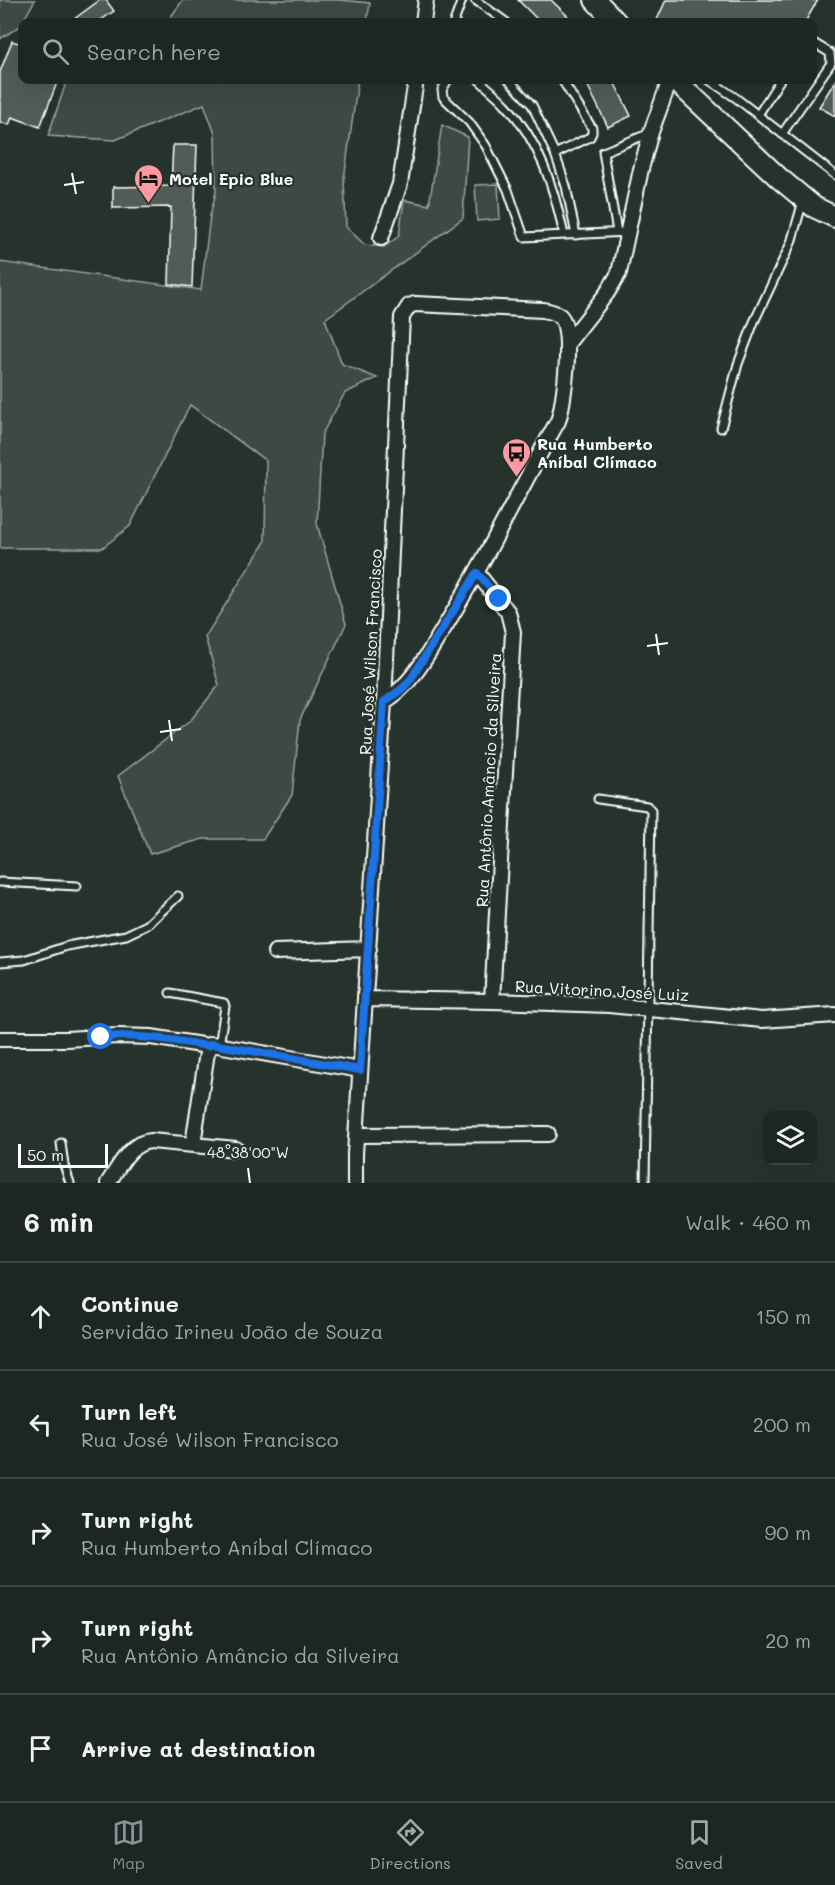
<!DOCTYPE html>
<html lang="en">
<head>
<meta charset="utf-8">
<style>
  :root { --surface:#1c2622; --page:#29322f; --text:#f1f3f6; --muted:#a0a5a5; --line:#3a4340; --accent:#8c9099 }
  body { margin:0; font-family:Mali,sans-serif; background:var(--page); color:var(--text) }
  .controls { position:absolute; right:18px; bottom:18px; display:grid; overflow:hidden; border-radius:12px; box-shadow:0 6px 24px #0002 }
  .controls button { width:54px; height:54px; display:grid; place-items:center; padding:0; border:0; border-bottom:2px solid var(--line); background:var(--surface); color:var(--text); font:30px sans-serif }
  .scale { position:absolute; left:18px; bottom:15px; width:90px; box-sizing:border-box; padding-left:6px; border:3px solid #fff; border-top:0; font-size:16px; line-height:21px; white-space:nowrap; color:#fff; -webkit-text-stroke:4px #26332d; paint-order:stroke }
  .stop { position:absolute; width:18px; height:18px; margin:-14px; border:4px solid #1a73e8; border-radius:50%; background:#fff }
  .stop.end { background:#1a73e8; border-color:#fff; box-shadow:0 2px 6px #0008 }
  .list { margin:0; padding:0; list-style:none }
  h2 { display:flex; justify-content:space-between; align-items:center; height:78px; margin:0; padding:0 24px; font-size:26px }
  h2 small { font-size:20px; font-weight:400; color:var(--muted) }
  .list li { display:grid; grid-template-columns:39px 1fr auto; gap:18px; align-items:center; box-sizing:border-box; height:108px; padding:0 24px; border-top:2px solid var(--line) }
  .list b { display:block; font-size:22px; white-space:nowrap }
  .list p { margin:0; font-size:20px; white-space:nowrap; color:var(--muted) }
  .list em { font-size:20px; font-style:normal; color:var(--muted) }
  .icon { flex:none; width:33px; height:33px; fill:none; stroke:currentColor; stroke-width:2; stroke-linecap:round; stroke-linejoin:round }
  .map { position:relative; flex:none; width:835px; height:1183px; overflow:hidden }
  .search { position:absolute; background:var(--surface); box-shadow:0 6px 24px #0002; left:18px; right:18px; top:18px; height:66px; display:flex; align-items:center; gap:15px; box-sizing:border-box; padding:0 21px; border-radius:12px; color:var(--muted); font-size:22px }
  .sheet { height:618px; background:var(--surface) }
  nav { display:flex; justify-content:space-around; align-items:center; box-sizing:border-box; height:84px; border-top:2px solid var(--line); background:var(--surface); font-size:16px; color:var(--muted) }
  nav a { display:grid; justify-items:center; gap:3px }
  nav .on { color:var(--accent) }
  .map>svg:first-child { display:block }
  .green { fill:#3e4944; stroke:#9ea4a2; stroke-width:1.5 }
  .building { fill:#515c57; stroke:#fff; stroke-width:1.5 }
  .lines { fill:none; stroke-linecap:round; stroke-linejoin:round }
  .lane-casing { stroke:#fff; stroke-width:11 }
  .street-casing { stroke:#fff; stroke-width:18 }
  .secondary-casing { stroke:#fff; stroke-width:24 }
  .lane { stroke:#26332d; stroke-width:7 }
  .street { stroke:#26332d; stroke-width:14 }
  .secondary { stroke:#26332d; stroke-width:20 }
  .route { stroke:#1a73e8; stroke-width:8 }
  .ticks { fill:none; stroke:#fff; stroke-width:2 }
  .labels { text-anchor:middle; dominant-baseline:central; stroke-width:4.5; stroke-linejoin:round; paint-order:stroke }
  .poi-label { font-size:16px; font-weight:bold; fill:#fff; stroke:#26332d; text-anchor:start }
  .street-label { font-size:16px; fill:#fff; stroke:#26332d }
  .ticks-label { font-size:15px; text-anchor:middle; fill:#fff; stroke:#26332d; stroke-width:4.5; stroke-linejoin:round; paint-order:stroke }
</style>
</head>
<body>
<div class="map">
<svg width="835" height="1183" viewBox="0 0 835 1183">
  <rect width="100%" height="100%" fill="#26332d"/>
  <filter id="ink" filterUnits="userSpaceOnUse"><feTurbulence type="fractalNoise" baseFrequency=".0167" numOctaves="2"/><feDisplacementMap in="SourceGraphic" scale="12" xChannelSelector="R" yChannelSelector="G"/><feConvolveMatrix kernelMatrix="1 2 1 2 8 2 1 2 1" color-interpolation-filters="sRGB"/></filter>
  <g filter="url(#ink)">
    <path class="green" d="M0 0H35L20 26 0 39Z
      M183 0H340L370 3 367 22H167Z
      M67 80H358L344 179 346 227 365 245 384 247 399 236 404 200 429 205 442 125 468 137 463 218 325 319 342 364 377 378 345 393 322 434 317 524 346 624 300 720 292 795 263 839H203L150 854 118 776 190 721 219 685 205 637 265 542 266 461 190 405 130 526 102 548H0V262L201 290 210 216 216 192 215 134 204 104 115 140 48 136Z
      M498 184 500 219 477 221 475 185Z"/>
    <path class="building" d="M100 0H106L114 11 98 22H70Z
      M518 0H551L574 22H540Z
      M666 0H818L805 22H656Z
      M12 41 22 44V80H58L40 127 12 117 9 125 0 122V72Z
      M585 80H613L631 116 608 127Z
      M835 81V116L819 107Z
      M173 145H197L192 287 169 284 171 207 113 208V187L171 186Z"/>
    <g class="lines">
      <defs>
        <path id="lane" d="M475 0 506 22
          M454 22 462 0
          M448 80 442 90 443 97 469 122 486 146 508 190 524 237 628 232
          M479 80C488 88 498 96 506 105 540 142 554 188 564 235
          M509 80 532 105 555 154 566 186 576 235
          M709 80 736 98 835 175
          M758 115 780 80
          M782 134 831 63 830 53 812 42
          M555 154 590 137 592 133V128L562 80
          M617 232 603 152 650 133
          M721 428 738 364 754 322 791 243 803 201
          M598 799 647 806 651 810 645 1183
          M0 882 77 886
          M0 962 24 960 67 946 126 935 147 925 178 896
          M170 993 224 1003 225 1006 219 1047
          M61 1143 64 1165 70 1183"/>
        <path id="street" d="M423 22 426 0
          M381 238 400 184 416 80
          M567 344 607 293 619 273 641 169 651 132 670 80
          M477 573 508 612 513 632 492 1001
          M275 952 369 949
          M365 999 492 1001 609 1005 762 1020 835 1015
          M0 1039H66L118 1036 151 1037 208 1046 211 1044 360 1070
          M357 1135 548 1134
          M193 1144 208 1046
          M108 1183C119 1167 130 1142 151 1141L236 1149
          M355 1183V1154L384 702 402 317 409 306 415 304 543 310C549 311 555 312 560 316 574 329 564 404 558 421 520 488 487 558 447 623 429 652 414 683 384 702"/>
        <path id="secondary" d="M595 0 616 22
          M675 80 779 178 814 207 835 217"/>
      </defs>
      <use href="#lane" class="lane-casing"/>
      <use href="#street" class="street-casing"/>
      <use href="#secondary" class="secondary-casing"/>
      <use href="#lane" class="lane"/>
      <use href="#street" class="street"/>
      <use href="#secondary" class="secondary"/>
    </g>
  </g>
  <g class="lines" filter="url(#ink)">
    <path class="route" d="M101 1037C138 1034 172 1040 208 1046L212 1044 360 1070 384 702 403 688 411 679 477 573 499 599"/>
  </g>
  <path class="ticks" d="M72 173 76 194M64 185 84 182M656 634 659 655M647 646 668 643M169 720 172 741M160 732 181 729M248 1168 250 1183"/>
  <defs>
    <symbol id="hotel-pin" viewBox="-11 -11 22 30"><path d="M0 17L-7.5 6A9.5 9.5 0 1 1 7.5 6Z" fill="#ff9aa2" stroke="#26332d"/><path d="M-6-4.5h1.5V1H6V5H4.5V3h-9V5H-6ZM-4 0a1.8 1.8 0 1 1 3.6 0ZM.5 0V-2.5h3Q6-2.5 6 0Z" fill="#111"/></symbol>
    <symbol id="bus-pin" viewBox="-11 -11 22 30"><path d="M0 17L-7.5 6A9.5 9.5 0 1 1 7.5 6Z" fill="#ff9aa2" stroke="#26332d"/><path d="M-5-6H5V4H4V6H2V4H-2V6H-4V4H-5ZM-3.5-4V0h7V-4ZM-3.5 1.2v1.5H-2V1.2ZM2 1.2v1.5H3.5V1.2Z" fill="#111"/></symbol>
  </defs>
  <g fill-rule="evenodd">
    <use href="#hotel-pin" x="132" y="162" width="33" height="45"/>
    <use href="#bus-pin" x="500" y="436" width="33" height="45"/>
  </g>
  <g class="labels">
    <g class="poi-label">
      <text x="169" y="178">Motel Epic Blue</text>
      <text x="537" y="443">Rua Humberto<tspan x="537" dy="18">Aníbal Clímaco</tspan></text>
    </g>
    <g class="street-label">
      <text transform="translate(370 652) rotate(-87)">Rua José Wilson Francisco</text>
      <text transform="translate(488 780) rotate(-87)">Rua Antônio Amâncio da Silveira</text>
      <text transform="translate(602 990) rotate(3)">Rua Vitorino José Luiz</text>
    </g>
  </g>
  <g class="ticks-label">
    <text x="248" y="1158">48°38'00"W</text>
  </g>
</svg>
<div class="controls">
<button><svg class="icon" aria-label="layers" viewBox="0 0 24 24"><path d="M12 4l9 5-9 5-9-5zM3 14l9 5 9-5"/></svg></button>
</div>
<div class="scale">50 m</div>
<div class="stop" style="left:101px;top:1037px"></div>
<div class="stop end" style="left:499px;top:599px"></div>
<div class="search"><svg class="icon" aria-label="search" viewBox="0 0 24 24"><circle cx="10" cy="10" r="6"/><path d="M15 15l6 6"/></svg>Search here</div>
</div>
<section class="sheet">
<h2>6 min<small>Walk · 460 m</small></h2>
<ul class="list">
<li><svg class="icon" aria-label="ahead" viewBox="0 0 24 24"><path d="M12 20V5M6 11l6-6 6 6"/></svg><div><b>Continue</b><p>Servidão Irineu João de Souza</p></div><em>150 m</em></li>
<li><svg class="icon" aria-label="left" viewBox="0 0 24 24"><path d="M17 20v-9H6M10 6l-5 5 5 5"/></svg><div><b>Turn left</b><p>Rua José Wilson Francisco</p></div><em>200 m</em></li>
<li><svg class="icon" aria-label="right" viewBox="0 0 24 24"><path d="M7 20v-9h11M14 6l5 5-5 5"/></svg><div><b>Turn right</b><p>Rua Humberto Aníbal Clímaco</p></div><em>90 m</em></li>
<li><svg class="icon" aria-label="right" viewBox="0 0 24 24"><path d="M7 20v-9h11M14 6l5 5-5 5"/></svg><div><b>Turn right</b><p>Rua Antônio Amâncio da Silveira</p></div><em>20 m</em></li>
<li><svg class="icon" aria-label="arrive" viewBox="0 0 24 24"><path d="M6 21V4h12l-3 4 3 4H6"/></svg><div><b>Arrive at destination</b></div></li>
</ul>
</section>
<nav>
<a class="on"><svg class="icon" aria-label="map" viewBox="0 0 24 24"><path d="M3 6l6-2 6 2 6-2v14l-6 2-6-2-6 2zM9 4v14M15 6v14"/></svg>Map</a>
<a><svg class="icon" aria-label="directions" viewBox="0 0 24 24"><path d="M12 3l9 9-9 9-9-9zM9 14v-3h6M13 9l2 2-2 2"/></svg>Directions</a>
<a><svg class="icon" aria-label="saved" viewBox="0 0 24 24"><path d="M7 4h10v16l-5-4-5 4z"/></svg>Saved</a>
</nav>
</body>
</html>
